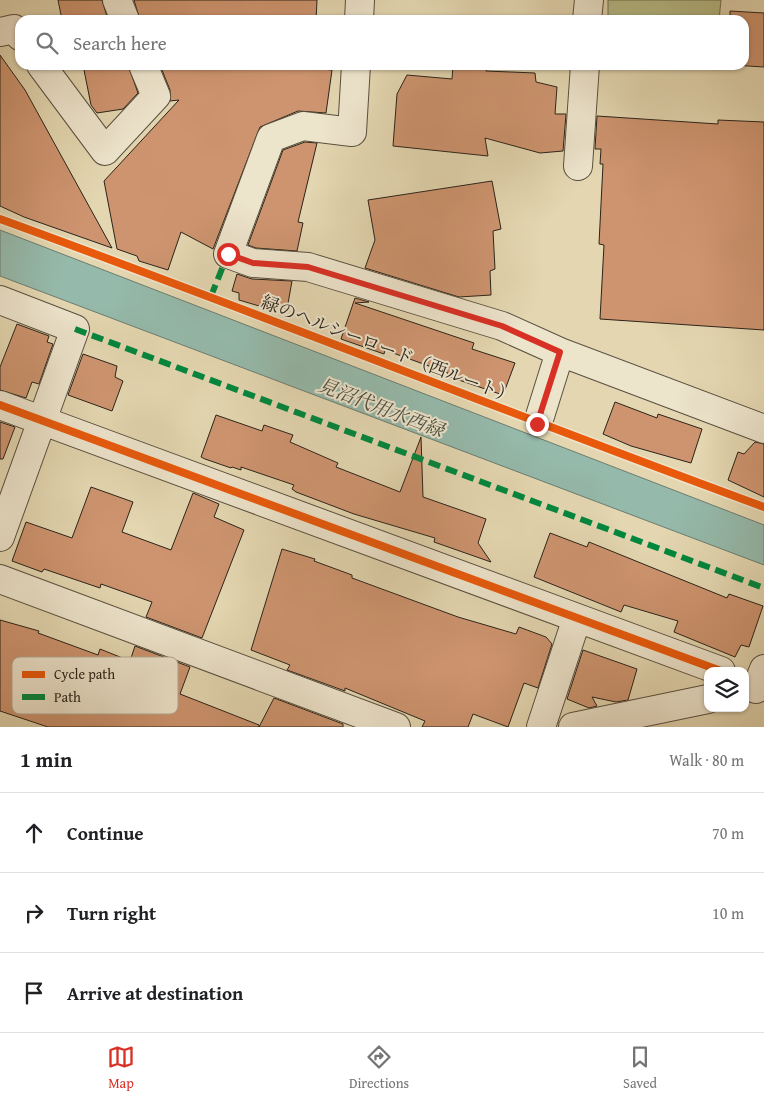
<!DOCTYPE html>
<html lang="en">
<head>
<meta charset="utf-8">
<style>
  :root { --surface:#fff; --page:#f2f2f2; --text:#202124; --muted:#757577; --line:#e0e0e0; --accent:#d93025 }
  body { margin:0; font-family:"Gentium Book Plus","Noto Serif JP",serif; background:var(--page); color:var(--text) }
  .controls { position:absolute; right:15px; bottom:15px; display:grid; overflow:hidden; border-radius:10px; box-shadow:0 1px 4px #0004 }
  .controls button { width:45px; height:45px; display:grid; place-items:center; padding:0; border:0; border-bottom:1px solid var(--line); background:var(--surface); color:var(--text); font:25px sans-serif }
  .stop { position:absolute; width:15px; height:15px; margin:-11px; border:4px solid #d93025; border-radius:50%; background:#fff }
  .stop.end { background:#d93025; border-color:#fff; box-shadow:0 1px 5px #0008 }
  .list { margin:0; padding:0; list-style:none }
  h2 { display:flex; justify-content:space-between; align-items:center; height:65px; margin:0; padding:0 20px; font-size:21px }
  h2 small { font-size:16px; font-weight:400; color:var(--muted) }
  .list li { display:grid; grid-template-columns:32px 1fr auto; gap:15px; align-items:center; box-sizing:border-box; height:80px; padding:0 20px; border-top:1px solid var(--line) }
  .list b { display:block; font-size:19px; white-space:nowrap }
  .list em { font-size:16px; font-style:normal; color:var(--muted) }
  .icon { flex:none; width:28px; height:28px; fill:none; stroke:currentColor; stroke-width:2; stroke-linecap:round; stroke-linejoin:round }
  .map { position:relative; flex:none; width:764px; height:727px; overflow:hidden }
  .search { position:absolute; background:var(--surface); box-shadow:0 1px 4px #0004; left:15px; right:15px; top:15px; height:55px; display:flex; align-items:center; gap:12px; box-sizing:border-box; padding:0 18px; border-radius:15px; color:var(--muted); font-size:19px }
  .sheet { height:305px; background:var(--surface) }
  nav { display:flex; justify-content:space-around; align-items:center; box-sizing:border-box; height:70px; border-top:1px solid var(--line); background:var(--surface); font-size:14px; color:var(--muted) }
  nav a { display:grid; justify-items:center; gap:2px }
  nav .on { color:var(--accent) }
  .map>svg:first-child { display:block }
  .green { fill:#b7bd88; stroke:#717050 }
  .water { fill:#95b9aa; stroke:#6b7d70 }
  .building { fill:#cd946f; stroke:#2b2319 }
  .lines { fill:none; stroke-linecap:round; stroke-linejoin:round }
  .minor-casing { stroke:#59503f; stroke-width:30 }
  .minor { stroke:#ede4cc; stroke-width:28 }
  .quiet { stroke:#00873e; stroke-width:6; stroke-dasharray:12 6; stroke-linecap:butt }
  .cycleway-casing { stroke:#ede4cc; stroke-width:11 }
  .cycleway { stroke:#e8590c; stroke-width:8 }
  .route { stroke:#d93025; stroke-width:6 }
  .labels { text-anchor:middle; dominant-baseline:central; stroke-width:4; stroke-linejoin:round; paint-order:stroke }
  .street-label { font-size:18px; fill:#2b2319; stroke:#ede4cc }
  .water-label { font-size:19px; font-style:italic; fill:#4b5044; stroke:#ede4cc }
  .key { fill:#ede4cc; stroke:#b3aa96; stroke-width:1 }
  .key-label { font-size:14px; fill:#2b2319 }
</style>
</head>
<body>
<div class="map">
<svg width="764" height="727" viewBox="0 0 764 727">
  <rect width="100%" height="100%" fill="#e3d6b0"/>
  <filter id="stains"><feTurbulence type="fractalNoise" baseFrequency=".004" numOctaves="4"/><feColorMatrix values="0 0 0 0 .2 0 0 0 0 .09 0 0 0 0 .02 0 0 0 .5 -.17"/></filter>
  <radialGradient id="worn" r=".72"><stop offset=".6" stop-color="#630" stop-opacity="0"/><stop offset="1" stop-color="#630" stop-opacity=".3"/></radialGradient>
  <path class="green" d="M608 0H721L719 20H608Z"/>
  <path class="water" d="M0 230 764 525V565L0 276Z"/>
  <path class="building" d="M58 0H102L108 20H62Z
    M134 0H317L316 20H140Z
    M730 11 764 13V67L733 65H744V20H730Z
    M455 16 490 18V20H455Z
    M0 55 25 90 112 248 24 217 0 206Z
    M83 65H128L138 93 123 109 97 113 91 105Z
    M160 65H313V68L332 70 326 113 298 111 260 127 213 249 181 232 168 270 139 261 137 256 117 249 104 181 179 100 170 101V90Z
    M453 65H487L486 71 535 73 536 82 557 87 555 114H566L563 151 540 153 485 138 488 156 393 146 397 94 407 75 452 79Z
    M597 116 718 124V120L764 122V330L600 319 604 245 599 244 603 164H600L601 149H595Z
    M305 142 317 143 298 222 303 223 297 251 256 248 248 245 283 150Z
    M492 181 501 229 493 231 495 269 490 271 491 295 459 297 365 268 375 240 368 200Z
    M237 274 252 279 292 281 287 309 278 306 276 311 239 300V293L232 291Z
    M355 298 369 302 355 303 474 343 472 349 515 363 503 395 447 376 448 373 385 350 384 354 341 339Z
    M17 324 49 336 47 342 53 344 39 384 32 382 26 398 0 390V367Z
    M83 354 117 366 115 377 123 381 112 411 68 395Z
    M615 402 657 418 658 414 702 429 691 463 631 446 603 434Z
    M216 415 262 431 264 425 293 435 290 442 338 463 336 467 400 492 421 437 423 497 486 519 478 543 491 562 434 542 435 538 354 514 296 492 292 489 294 485 241 467V470L232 467 231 468 205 459 201 457Z
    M0 422 15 427 3 459H0Z
    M755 442 764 444V497L728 480 738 452 744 454Z
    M91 487 133 502 122 532 171 550 193 493 219 504 214 517 244 530 202 638 146 617 152 602 101 584 100 588 44 569 42 572 12 561 26 522 72 538Z
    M550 533 587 547 589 542 727 598 729 594 763 606 749 647 741 645 735 657 674 632 678 621 624 605 621 612 534 577Z
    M282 549 315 559 314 561 352 575V578L458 617 516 634 519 627 546 637 552 644 538 688 524 683 508 727 473 714 468 727H422L425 721 345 688V691L287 670 290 665 251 650Z
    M0 620 39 631 38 633 98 655 100 649 130 661 135 646 190 667 180 694 259 725V727H48L0 711Z
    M583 650 637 669 628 700 616 702 592 697 597 706 589 708 567 699Z
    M274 698 343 724V727H259Z"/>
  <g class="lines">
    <defs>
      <path id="minor" d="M117 0 125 20
        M359 20 360 0
        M587 20 589 0
        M0 32 14 29 20 36
        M41 65 105 151 156 96 143 65
        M356 65 352 132 303 126 271 138 228 254 253 263 308 267 502 326 560 352 764 429
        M578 166 585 65
        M0 300 75 329 0 537
        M0 405 721 671
        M540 416 560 352
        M0 579 396 727
        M756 689 764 669
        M541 727 577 618
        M573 727 708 699"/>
    </defs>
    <use href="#minor" class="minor-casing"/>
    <use href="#minor" class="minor"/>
    <path class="quiet" d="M211 296 228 254
      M75 329 764 588"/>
    <defs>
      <path id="cycleway" d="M0 219C256 312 508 413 764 507
        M0 405 721 671"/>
    </defs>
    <use href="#cycleway" class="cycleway-casing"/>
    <use href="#cycleway" class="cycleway"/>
  </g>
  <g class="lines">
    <path class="route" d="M228 254 253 263 308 267 502 326 560 352 537 424"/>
  </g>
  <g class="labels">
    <g class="street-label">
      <text transform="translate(388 349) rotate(21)">緑のヘルシーロード（西ルート）</text>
    </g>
    <g class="water-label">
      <text transform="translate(381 407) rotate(21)">見沼代用水西緑</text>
    </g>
  </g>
  <rect x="12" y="657" width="166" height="57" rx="8" class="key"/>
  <rect x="22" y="671" width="23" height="7" fill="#e8590c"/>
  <rect x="22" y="694" width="23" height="6" fill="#00873e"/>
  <g class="key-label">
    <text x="54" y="679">Cycle path</text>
    <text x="54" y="702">Path</text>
  </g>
  <rect width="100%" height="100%" filter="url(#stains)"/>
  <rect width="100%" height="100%" fill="url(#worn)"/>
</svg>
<div class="controls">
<button><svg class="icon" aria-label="layers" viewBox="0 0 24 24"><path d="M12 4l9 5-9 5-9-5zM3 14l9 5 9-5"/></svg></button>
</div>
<div class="stop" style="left:228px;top:254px"></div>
<div class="stop end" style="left:537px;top:424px"></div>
<div class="search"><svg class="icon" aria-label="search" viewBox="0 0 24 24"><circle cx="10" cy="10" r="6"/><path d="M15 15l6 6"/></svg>Search here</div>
</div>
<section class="sheet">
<h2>1 min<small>Walk · 80 m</small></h2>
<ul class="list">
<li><svg class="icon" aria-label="ahead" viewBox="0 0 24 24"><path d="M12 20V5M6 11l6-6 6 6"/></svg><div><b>Continue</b></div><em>70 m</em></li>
<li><svg class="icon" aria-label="right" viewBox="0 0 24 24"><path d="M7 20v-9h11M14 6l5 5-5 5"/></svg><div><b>Turn right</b></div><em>10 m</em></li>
<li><svg class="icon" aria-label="arrive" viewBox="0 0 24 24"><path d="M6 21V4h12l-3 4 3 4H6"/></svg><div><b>Arrive at destination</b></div></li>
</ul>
</section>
<nav>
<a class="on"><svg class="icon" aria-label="map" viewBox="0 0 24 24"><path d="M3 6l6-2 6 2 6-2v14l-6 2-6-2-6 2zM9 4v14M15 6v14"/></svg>Map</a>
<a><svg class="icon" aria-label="directions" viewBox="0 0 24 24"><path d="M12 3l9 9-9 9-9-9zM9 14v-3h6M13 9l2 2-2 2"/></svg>Directions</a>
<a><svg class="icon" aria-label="saved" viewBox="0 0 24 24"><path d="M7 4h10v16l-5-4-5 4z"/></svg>Saved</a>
</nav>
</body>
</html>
